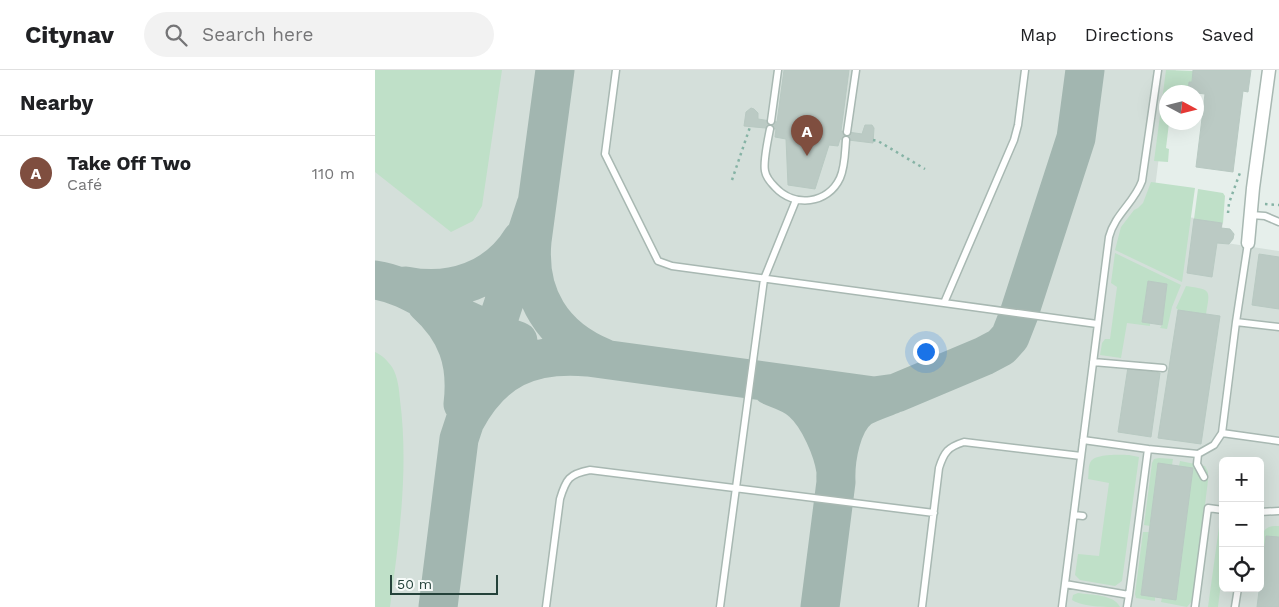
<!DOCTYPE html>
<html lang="en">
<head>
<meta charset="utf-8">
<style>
  :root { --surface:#fff; --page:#f2f2f2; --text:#202124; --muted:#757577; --line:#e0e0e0; --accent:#7f4e3f }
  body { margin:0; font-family:"Work Sans",sans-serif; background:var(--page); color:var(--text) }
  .controls { position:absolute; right:15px; bottom:15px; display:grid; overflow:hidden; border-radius:8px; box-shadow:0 5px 20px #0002 }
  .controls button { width:45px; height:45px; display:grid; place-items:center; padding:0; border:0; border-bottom:1px solid var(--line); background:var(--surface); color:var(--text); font:25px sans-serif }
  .compass { position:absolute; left:784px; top:15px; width:45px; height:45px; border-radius:50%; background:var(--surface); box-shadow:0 5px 20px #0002; rotate:97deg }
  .scale { position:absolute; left:15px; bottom:12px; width:108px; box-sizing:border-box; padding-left:5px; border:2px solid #24423a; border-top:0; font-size:14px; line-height:18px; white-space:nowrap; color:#24423a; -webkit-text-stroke:4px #f7fbf9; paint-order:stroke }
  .you { position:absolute; left:550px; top:281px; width:18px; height:18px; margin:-12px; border:4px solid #fff; border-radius:50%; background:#1a73e8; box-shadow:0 0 0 8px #1a73e833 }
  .badge { display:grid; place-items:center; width:32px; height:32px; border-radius:50%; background:var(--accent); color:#fff; font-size:16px; font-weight:700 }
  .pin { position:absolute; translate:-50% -41px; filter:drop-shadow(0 1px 2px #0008) }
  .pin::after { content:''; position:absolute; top:26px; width:18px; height:15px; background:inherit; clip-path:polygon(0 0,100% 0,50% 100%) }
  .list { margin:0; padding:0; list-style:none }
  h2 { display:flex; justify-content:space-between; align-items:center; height:65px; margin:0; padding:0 20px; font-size:21px }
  h2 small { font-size:16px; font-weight:400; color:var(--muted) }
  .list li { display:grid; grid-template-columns:32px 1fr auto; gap:15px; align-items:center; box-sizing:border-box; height:75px; padding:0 20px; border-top:1px solid var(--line) }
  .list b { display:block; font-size:19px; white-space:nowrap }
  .list p { margin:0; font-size:16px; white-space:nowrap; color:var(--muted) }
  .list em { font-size:16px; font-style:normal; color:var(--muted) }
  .icon { flex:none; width:28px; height:28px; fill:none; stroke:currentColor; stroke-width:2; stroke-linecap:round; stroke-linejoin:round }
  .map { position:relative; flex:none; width:904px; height:537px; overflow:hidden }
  header { display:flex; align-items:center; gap:30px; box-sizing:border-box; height:70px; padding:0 25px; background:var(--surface); border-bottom:1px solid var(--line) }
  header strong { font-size:24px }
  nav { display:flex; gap:28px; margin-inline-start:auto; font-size:18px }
  .search { width:350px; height:45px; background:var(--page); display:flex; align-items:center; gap:12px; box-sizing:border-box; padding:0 18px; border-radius:28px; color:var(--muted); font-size:19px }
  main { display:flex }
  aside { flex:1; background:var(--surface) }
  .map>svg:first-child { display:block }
  .built { fill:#d4dfda; fill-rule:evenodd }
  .green { fill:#bfe0c8 }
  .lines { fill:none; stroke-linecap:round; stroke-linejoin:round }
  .taxiway { stroke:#a2b6b0; stroke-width:39 }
  .building { fill:#bbcac4; stroke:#b8c9c2 }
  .service-casing { stroke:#a8b8b2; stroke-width:9 }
  .minor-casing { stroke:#a8b8b2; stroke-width:15 }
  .path { stroke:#86b3a5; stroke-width:2.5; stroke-dasharray:2.5 4; stroke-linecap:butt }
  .service { stroke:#fff; stroke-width:6 }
  .minor { stroke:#fff; stroke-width:12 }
</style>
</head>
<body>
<header>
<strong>Citynav</strong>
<div class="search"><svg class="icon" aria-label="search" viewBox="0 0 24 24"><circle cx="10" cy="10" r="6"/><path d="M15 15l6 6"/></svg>Search here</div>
<nav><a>Map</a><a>Directions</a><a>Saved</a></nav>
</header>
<main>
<aside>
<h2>Nearby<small></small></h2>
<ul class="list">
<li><span class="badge">A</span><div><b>Take Off Two</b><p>Café</p></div><em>110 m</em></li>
</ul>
</aside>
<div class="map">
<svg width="904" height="537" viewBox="0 0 904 537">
  <rect width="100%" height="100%" fill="#e6efeb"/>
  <path class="built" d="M0 0H801L792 22 777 142 848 152 845 172 904 181V537H0ZM848 391H885V518H848Z"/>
  <path class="green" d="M0 0H127L107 136 98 151 76 162 0 102Z
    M791 0 818 1 817 12H814L816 22H792V52L794 53 791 78 794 79 793 92 779 91Z
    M776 112 820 118 807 212 740 180 746 157 759 140 763 138 768 133Z
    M823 119 848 123 850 126 848 153 819 149Z
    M740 183 806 215 797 237 792 259 785 258 787 255 792 214 773 211 767 252 775 253V256L752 253 746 288 725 285 727 273 730 269H735L742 217 736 213Z
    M811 216C837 220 835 219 831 244L803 240 801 238Z
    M0 282C7 285 12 290 17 297 23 307 24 319 25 330 34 399 24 469 15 537H0Z
    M754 385 764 387 747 511 740 516 705 510 700 505 703 484 724 486 734 413 713 409C714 404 713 397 715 393 719 383 745 385 754 385Z
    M784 388 798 389 797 395 783 394 775 456 769 455 777 393 779 389Z
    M805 391 830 396 833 402V410L819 527 817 531 812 537 786 532 787 528 801 530 818 398 804 396Z
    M846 454H848V496L843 537H833L844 457Z
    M904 456V467L891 466 885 511C885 499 882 470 889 461 893 456 898 456 904 456Z
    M768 462H774L766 525 780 527V531L761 528 760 524Z
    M703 523C715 525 739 524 745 537 730 537 708 537 697 530L698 525Z"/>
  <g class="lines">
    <path class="taxiway" d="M180 0 157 171C152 225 177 267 229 288
      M0 210C29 214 52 232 78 244 99 254 121 263 143 271
      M31 216C76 225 122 210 147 169
      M51 233C82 261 93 292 88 334
      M396 316C406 320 419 324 427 332 444 347 458 380 461 401
      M90 351C118 299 155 282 213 287L499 326 521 323 609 286 626 277 635 267 644 244 701 68 710 0
      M63 537 84 369 161 135
      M445 537 461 412C460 390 466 352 485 338 493 333 509 328 518 324"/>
  </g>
  <path class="building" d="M409 0H474L466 61 487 64 490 55H497L499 58 498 73 465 69 463 76 454 75 440 119 413 115 411 69 400 67 401 59 369 56 371 42 376 38 379 39 383 43V49L402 52Z
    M818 0H876L873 22 868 21 858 102 821 97 830 24 813 22 814 12H817Z
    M819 149 847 153 846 158 855 159 859 164 858 169 854 174 842 173 837 207 812 203Z
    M884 184 904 187V239L877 235Z
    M773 211 792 214 787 255 767 252Z
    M803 240 845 246 826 374 783 368Z
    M753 297 785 303 776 367 743 362Z
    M783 393 818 398 801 530 766 525Z
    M891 466 904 467V537H882Z"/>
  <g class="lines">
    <defs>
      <path id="service" d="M241 0 230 84 283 191 297 196 569 233 639 70 643 55 650 0
        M396 51 403 0
        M395 59C393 69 388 92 390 101 391 107 396 113 400 117 419 138 453 134 465 108 470 97 470 82 471 70
        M472 62 481 0
        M876 145 890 146 904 152
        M569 233 722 254
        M861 252 904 257
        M718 292 788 298
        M847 363 904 371
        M708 370 773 379
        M823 384 822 394 829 407
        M885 442 904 441
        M699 445 708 446
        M690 514 754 525 773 379 823 384 839 375 847 363 861 252 873 173
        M171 537 185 429C191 409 194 404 215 400L559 443
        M345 537 389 209 421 130
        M547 537 564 398C569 382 573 377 589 372L706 386
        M687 537 734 167C740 144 759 133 767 111L783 0
        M752 537 754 525
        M820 537 833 438 848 440
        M860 537 863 518"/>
      <path id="minor" d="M873 173 878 118 894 0"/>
    </defs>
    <use href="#service" class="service-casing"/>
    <use href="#minor" class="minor-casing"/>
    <path class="path" d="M498 70 503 71 550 99
      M357 110 375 57
      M890 134 904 135
      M853 143 854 133 866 100"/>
    <use href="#service" class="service"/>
    <use href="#minor" class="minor"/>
  </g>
</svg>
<div class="controls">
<button>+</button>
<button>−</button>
<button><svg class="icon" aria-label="locate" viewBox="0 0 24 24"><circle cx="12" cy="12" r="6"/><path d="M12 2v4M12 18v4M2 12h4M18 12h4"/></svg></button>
</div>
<svg class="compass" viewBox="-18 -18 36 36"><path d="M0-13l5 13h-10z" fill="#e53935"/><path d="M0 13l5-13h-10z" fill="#757577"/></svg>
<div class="scale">50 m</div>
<div class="you"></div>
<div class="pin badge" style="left:432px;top:86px">A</div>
</div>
</main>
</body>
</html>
